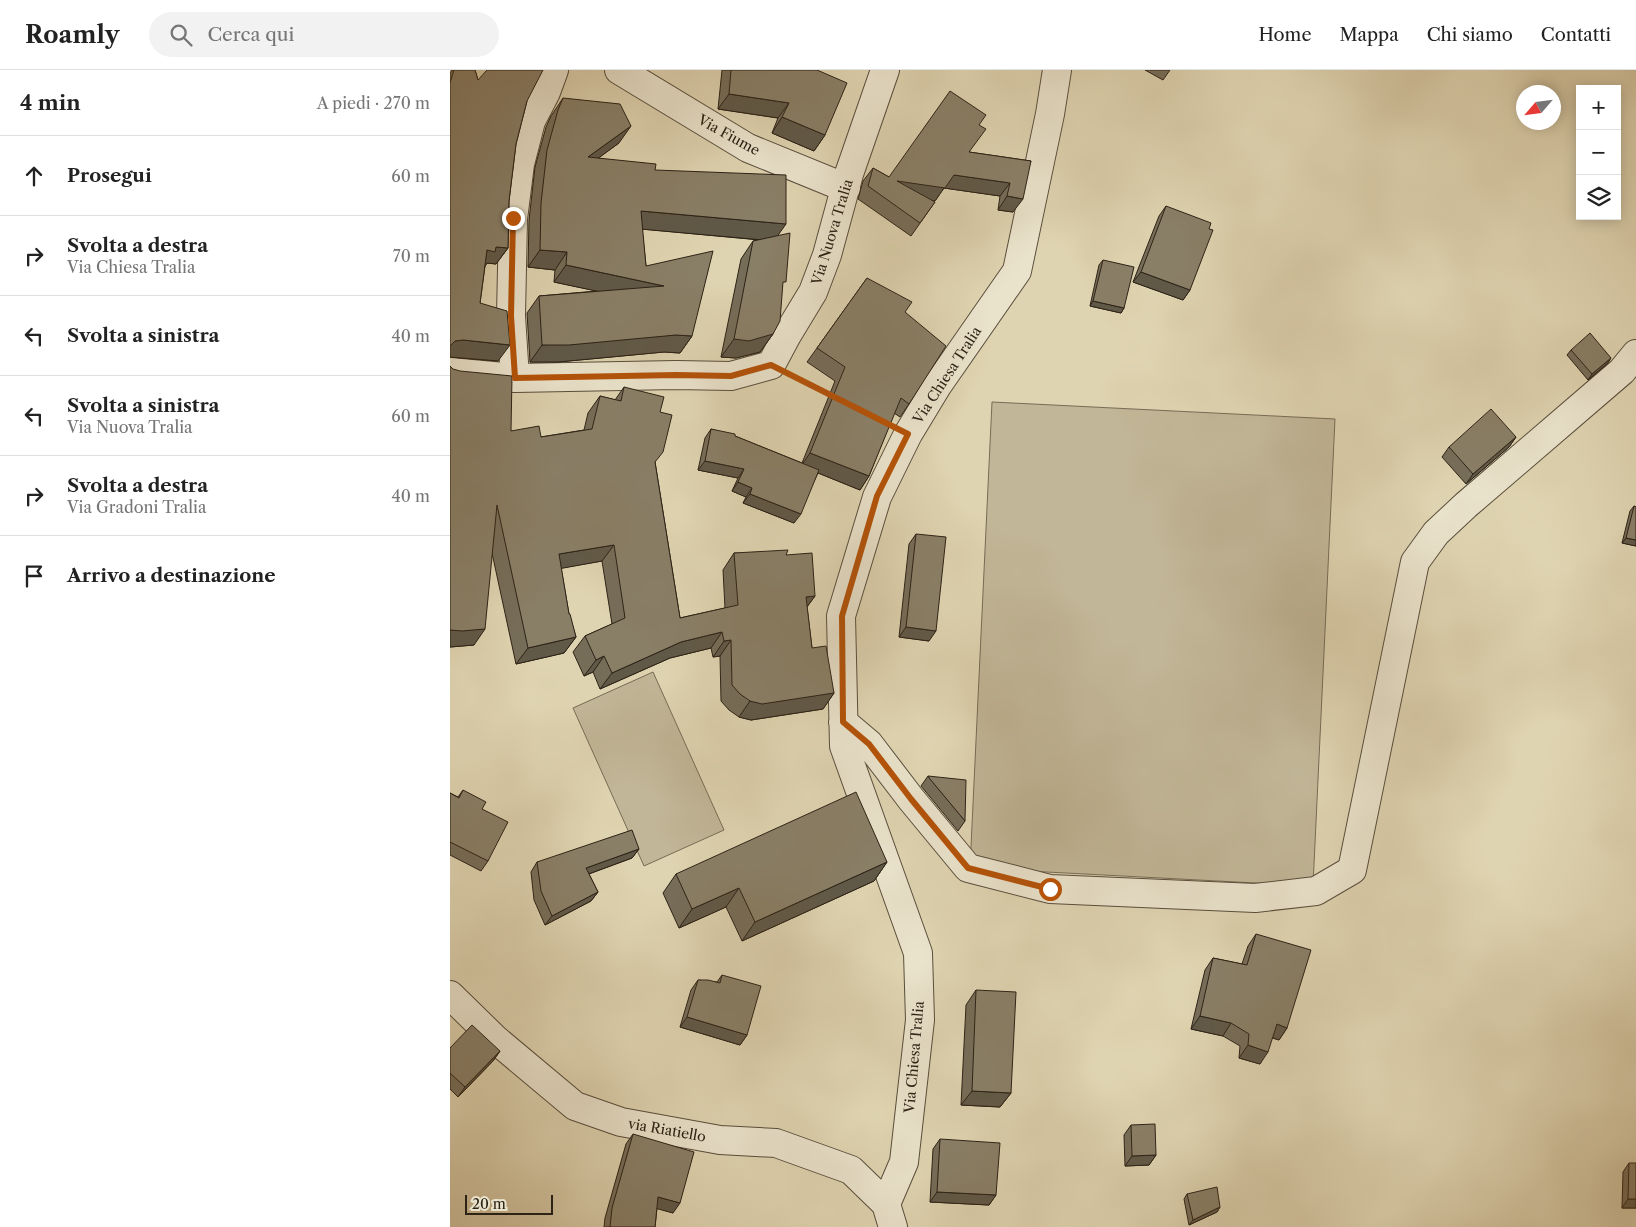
<!DOCTYPE html>
<html lang="it">
<head>
<meta charset="utf-8">
<style>
  :root { --surface:#fff; --page:#f2f2f2; --text:#222; --muted:#767676; --line:#e0e0e0 }
  body { margin:0; font-family:"Libre Caslon Text",serif; background:var(--page); color:var(--text) }
  .controls { position:absolute; right:15px; top:15px; display:grid; overflow:hidden; border-radius:0px; box-shadow:0 2px 12px #0003 }
  .controls button { width:45px; height:45px; display:grid; place-items:center; padding:0; border:0; border-bottom:1px solid var(--line); background:var(--surface); color:var(--text); font:25px sans-serif }
  .compass { position:absolute; left:1066px; top:15px; width:45px; height:45px; border-radius:50%; background:var(--surface); box-shadow:0 2px 12px #0003; rotate:242deg }
  .scale { position:absolute; left:15px; bottom:12px; width:88px; box-sizing:border-box; padding-left:5px; border:2px solid #2c2216; border-top:0; font-size:14px; line-height:18px; white-space:nowrap; color:#2c2216; -webkit-text-stroke:4px #eae3cc; paint-order:stroke }
  .stop { position:absolute; width:15px; height:15px; margin:-11px; border:4px solid #b45309; border-radius:50%; background:#fff }
  .stop.end { background:#b45309; border-color:#fff; box-shadow:0 1px 5px #0008 }
  .list { margin:0; padding:0; list-style:none }
  h2 { display:flex; justify-content:space-between; align-items:center; height:65px; margin:0; padding:0 20px; font-size:21px }
  h2 small { font-size:16px; font-weight:400; color:var(--muted) }
  .list li { display:grid; grid-template-columns:32px 1fr auto; gap:15px; align-items:center; box-sizing:border-box; height:80px; padding:0 20px; border-top:1px solid var(--line) }
  .list b { display:block; font-size:19px; white-space:nowrap }
  .list p { margin:0; font-size:16px; white-space:nowrap; color:var(--muted) }
  .list em { font-size:16px; font-style:normal; color:var(--muted) }
  .icon { flex:none; width:28px; height:28px; fill:none; stroke:currentColor; stroke-width:2; stroke-linecap:round; stroke-linejoin:round }
  .map { position:relative; flex:none; width:1186px; height:1157px; overflow:hidden }
  header { display:flex; align-items:center; gap:30px; box-sizing:border-box; height:70px; padding:0 25px; background:var(--surface); border-bottom:1px solid var(--line) }
  header strong { font-size:24px }
  nav { display:flex; gap:28px; margin-inline-start:auto; font-size:18px }
  .search { width:350px; height:45px; background:var(--page); display:flex; align-items:center; gap:12px; box-sizing:border-box; padding:0 18px; border-radius:28px; color:var(--muted); font-size:19px }
  main { display:flex }
  aside { flex:1; background:var(--surface) }
  .map>svg:first-child { display:block }
  .green { fill:#c1b697; stroke:#766c56 }
  .lines { fill:none; stroke-linecap:round; stroke-linejoin:round }
  .street-casing { stroke:#594e3d; stroke-width:30 }
  .path { stroke:#2c2216; stroke-width:3; stroke-dasharray:1 2.5; stroke-linecap:butt }
  .street { stroke:#eae3cc; stroke-width:28 }
  .wall { fill:#766d59; stroke:#2c2216 }
  .shaded-wall { fill:#605948; stroke:#2c2216 }
  .building { fill:#897f67; stroke:#2c2216 }
  .route { stroke:#b45309; stroke-width:6 }
  .labels { text-anchor:middle; dominant-baseline:central; stroke-width:4.5; stroke-linejoin:round; paint-order:stroke }
  .street-label { font-size:14px; fill:#2c2216; stroke:#eae3cc }
</style>
</head>
<body>
<header>
<strong>Roamly</strong>
<div class="search"><svg class="icon" aria-label="search" viewBox="0 0 24 24"><circle cx="10" cy="10" r="6"/><path d="M15 15l6 6"/></svg>Cerca qui</div>
<nav><a>Home</a><a>Mappa</a><a>Chi siamo</a><a>Contatti</a></nav>
</header>
<main>
<aside>
<h2>4 min<small>A piedi · 270 m</small></h2>
<ul class="list">
<li><svg class="icon" aria-label="ahead" viewBox="0 0 24 24"><path d="M12 20V5M6 11l6-6 6 6"/></svg><div><b>Prosegui</b></div><em>60 m</em></li>
<li><svg class="icon" aria-label="right" viewBox="0 0 24 24"><path d="M7 20v-9h11M14 6l5 5-5 5"/></svg><div><b>Svolta a destra</b><p>Via Chiesa Tralia</p></div><em>70 m</em></li>
<li><svg class="icon" aria-label="left" viewBox="0 0 24 24"><path d="M17 20v-9H6M10 6l-5 5 5 5"/></svg><div><b>Svolta a sinistra</b></div><em>40 m</em></li>
<li><svg class="icon" aria-label="left" viewBox="0 0 24 24"><path d="M17 20v-9H6M10 6l-5 5 5 5"/></svg><div><b>Svolta a sinistra</b><p>Via Nuova Tralia</p></div><em>60 m</em></li>
<li><svg class="icon" aria-label="right" viewBox="0 0 24 24"><path d="M7 20v-9h11M14 6l5 5-5 5"/></svg><div><b>Svolta a destra</b><p>Via Gradoni Tralia</p></div><em>40 m</em></li>
<li><svg class="icon" aria-label="arrive" viewBox="0 0 24 24"><path d="M6 21V4h12l-3 4 3 4H6"/></svg><div><b>Arrivo a destinazione</b></div></li>
</ul>
</aside>
<div class="map">
<svg width="1186" height="1157" viewBox="0 0 1186 1157">
  <rect width="100%" height="100%" fill="#dfd4b1"/>
  <filter id="stains"><feTurbulence type="fractalNoise" baseFrequency=".004" numOctaves="4"/><feColorMatrix values="0 0 0 0 .2 0 0 0 0 .09 0 0 0 0 .02 0 0 0 .5 -.17"/></filter>
  <radialGradient id="worn" r=".72"><stop offset=".6" stop-color="#630" stop-opacity="0"/><stop offset="1" stop-color="#630" stop-opacity=".3"/></radialGradient>
  <path class="green" d="M542 332 885 349 863 816 520 798Z
    M203 602 274 760 194 796 123 638Z"/>
  <g class="lines">
    <defs>
      <path id="street" d="M169 0 298 78 396 118
        M0 302 65 308 226 305 281 306 321 295 337 265 363 222 377 185 399 104 435 0
        M65 308 61 246 63 149 70 94 81 51 96 22 104 0
        M393 652 419 674 461 729 518 798 600 819 805 828 866 821 902 800 965 492 986 463 1016 435 1172 301 1186 284
        M0 925 45 969 125 1036 171 1052 270 1070 326 1073 401 1100 436 1134 443 1157
        M436 1134 454 1092 470 950 468 883 394 676 391 546 427 427 458 364 487 316 567 201 600 44 607 0"/>
    </defs>
    <use href="#street" class="street-casing"/>
    <path class="path" d="M347 308 382 325"/>
    <use href="#street" class="street"/>
  </g>
  <path class="wall" d="M2 0H25L28 10 77 31 66 74 59 131 58 178 46 194 37 193 35 196 30 233 48 291 0 287V3Z
    M272 0H367L375 65 364 81 322 63 328 48 268 39Z
    M695 0H720L713 10Z
    M113 28 169 73 148 88 205 100 327 166 332 217 323 264 310 282 286 288 271 287 291 189 303 171 310 170 192 159 196 196 242 266 230 283 214 282 108 292H80L77 243 89 226 147 221 104 212 105 200 78 197 79 150 85 97 96 57 101 46Z
    M529 55 519 82 581 91 563 142 548 140 550 126 494 118 485 131H484L485 132 461 166 408 129 413 111 423 98 439 107Z
    M716 136 740 220 733 230 683 212 709 146Z
    M653 190 674 238 671 243 640 236 649 195Z
    M417 208 455 242 459 334 450 347 444 343 419 406 410 420 368 403 344 453 293 433 296 427 282 421 288 408 248 400 255 368 261 359 285 366 352 393 385 311 357 292Z
    M1121 280 1158 293 1138 310 1117 285Z
    M174 317 210 342 205 392 230 548 275 538 273 500 284 483 336 485 365 526 357 537 362 578 384 623 373 639 301 650 289 647 279 640 271 631 270 586 263 587 261 578 220 588 150 619 143 602 134 606 123 582 135 566 162 554 152 491 111 498 119 544 126 567 114 583 66 594 42 483 24 575 0 577 61 361 91 367 134 360 138 343 150 326 165 330Z
    M1066 367 1059 377 1016 414 992 387 999 377Z
    M1184 436 1186 437V476L1172 473 1180 441Z
    M466 464 479 571 449 567 459 474Z
    M478 706 515 751 508 761 471 716Z
    M13 720 32 739 38 791 31 801 0 785V723L8 727Z
    M189 779 182 788 139 804 148 822 141 831 95 855 84 830 81 802 87 792Z
    M437 792 424 811 292 871 276 837 229 858 213 823 226 804Z
    M806 864 837 958 829 970 822 968 810 994 789 988 790 976 773 966 741 959 755 900 763 888 792 894 798 876Z
    M272 905 297 965 290 975 230 957 241 920 248 910 267 912Z
    M526 920 561 1023 550 1037 511 1035 516 935Z
    M0 978 50 981 43 991 8 1027 0 1019Z
    M681 1055 706 1085 699 1095 675 1096 674 1065Z
    M183 1064 223 1143 207 1138 205 1157H154L155 1148 176 1074Z
    M490 1069 546 1125 539 1135 480 1132 483 1079Z
    M1179 1093 1186 1138H1172L1173 1102Z
    M737 1124 770 1137 767 1142 739 1155 734 1129Z"/>
  <path class="shaded-wall" d="M279 24 339 33 328 48 268 39Z
    M332 47 375 65 364 81 322 63Z
    M181 56 169 73 127 104 138 87Z
    M504 105 560 113 550 126 494 118 485 131 438 125 447 111Z
    M557 126 573 129 563 142 548 140Z
    M191 141 336 154 324 171 179 158Z
    M46 177 58 178 46 194 37 193 34 198 37 180Z
    M90 180 117 182 105 200 78 197Z
    M116 195 214 216 202 233 104 212Z
    M691 202 740 220 733 230 683 212Z
    M643 231 674 238 671 243 640 236Z
    M323 264 310 282 286 288 271 287 284 269Z
    M226 265 242 266 230 283 214 282 108 292H80L92 275Z
    M13 270 60 275 48 291 0 287V276L5 271Z
    M1161 288 1158 293 1138 310 1142 304Z
    M1066 367 1059 377 1016 414 1023 404Z
    M360 383 419 406 410 420 351 396Z
    M255 391 294 399 288 408 248 400Z
    M288 412 302 418 296 427 282 421Z
    M300 424 351 444 344 453 293 433Z
    M1176 468 1186 470V476L1172 473Z
    M164 475 152 491 97 501 109 484Z
    M365 526 353 542 356 527Z
    M456 557 486 561 479 571 449 567Z
    M35 559 24 575 0 577V560Z
    M272 562 261 578 220 588 150 619 162 603 231 572Z
    M126 567 114 583 66 594 78 578Z
    M281 570 270 586 263 587 274 571Z
    M154 586 143 602 134 606 146 590Z
    M384 623 373 639 301 650 289 647 300 631Z
    M189 779 182 788 130 807 136 798Z
    M437 792 424 811 292 871 305 852Z
    M289 818 276 837 229 858 242 839Z
    M148 822 141 831 95 855 102 846Z
    M750 946 781 953 773 966 741 959Z
    M237 947 297 965 290 975 230 957Z
    M827 954 837 958 829 970 818 966Z
    M798 975 818 982 810 994 789 988Z
    M50 981 43 991 8 1027 15 1017Z
    M522 1021 561 1023 550 1037 511 1035Z
    M706 1085 699 1095 675 1096 682 1086Z
    M487 1122 546 1125 539 1135 480 1132Z
    M208 1127 230 1133 223 1143 201 1137Z
    M1178 1129H1186V1138H1172Z
    M770 1137 767 1142 739 1155 743 1150Z"/>
  <path class="building" d="M4 0H25L28 10 37 0H93L77 31 66 74 59 131 58 178 46 177 45 182 37 180 30 233 57 241 60 275 13 270 5 271 0 276V13Z
    M281 0H367L397 13 375 65 332 47 339 33 279 24Z
    M500 21 536 45 529 55 536 59 519 82 581 91 573 129 557 126 560 113 504 105 495 118 447 111 485 132 470 153 418 116 423 98 439 107Z
    M113 28 170 34 181 56 138 87 206 94 205 100 336 105V154L191 141 196 196 263 181 242 266 226 265 119 275H92L89 226 214 216 116 195 117 182 90 180 91 133 97 80 108 40Z
    M716 136 761 153 759 159 763 160 740 220 691 202Z
    M340 163 336 212H333L330 251 323 264 299 271 284 269 303 171Z
    M653 190 684 197 674 238 643 231Z
    M417 208 462 232 455 242 496 276 459 334 451 328 419 406 360 383 395 297 367 278Z
    M1140 263 1161 288 1142 304 1121 280Z
    M0 296 3 299 10 301 62 306 61 361 89 356 91 367 142 359 150 326 171 331 174 317 214 327 210 342 222 345 213 382 205 392 230 548 288 535 284 483 338 480 336 485 362 483 365 526 356 527 362 578 376 576 384 623 312 634 300 631 290 624 282 615 281 570 274 571 272 562 231 572 162 603 154 586 146 590 135 566 175 548 164 475 109 484 119 544H120L126 567 78 578 47 435 35 559 12 561 0 560Z
    M1041 339 1066 367 1023 404 999 377Z
    M261 359 285 364V366L369 400 351 444 300 424 302 418 288 412 294 399 255 391Z
    M1184 436 1186 437V470L1176 468Z
    M466 464 496 467 486 561 456 557Z
    M478 706 516 710 515 751 480 709Z
    M13 720 36 732 32 739 58 752 38 791 0 772V723L9 728Z
    M406 722 437 792 305 852 289 818 242 839 226 804Z
    M182 760 189 779 136 798 148 822 102 846 91 821 87 792Z
    M806 864 861 880 837 958 827 954 818 982 798 975 799 964 781 953 750 946 763 888 797 895Z
    M272 905 311 916 297 965 237 947 248 910H258L270 913Z
    M526 920 566 922 561 1023 522 1021Z
    M22 955 50 981 15 1017 0 1003V978Z
    M705 1054 706 1085 682 1086 681 1055Z
    M183 1064 244 1082 230 1133 208 1127 205 1157H160L162 1138Z
    M490 1069 550 1073 546 1125 487 1122Z
    M1179 1093H1186V1129H1178Z
    M767 1117 770 1137 743 1150 737 1124Z"/>
  <g class="lines">
    <path class="route" d="M63 148 61 246 65 308 226 305 281 306 321 295 458 364 427 426 392 546 393 652 419 674 461 729 518 798 600 819"/>
  </g>
  <g class="labels">
    <g class="street-label">
      <text transform="translate(279 65) rotate(29)">Via Fiume</text>
      <text transform="translate(382 162) rotate(-73)">Via Nuova Tralia</text>
      <text transform="translate(497 305) rotate(-57)">Via Chiesa Tralia</text>
      <text transform="translate(464 987) rotate(-85)">Via Chiesa Tralia</text>
      <text transform="translate(217 1060) rotate(10)">via Riatiello</text>
    </g>
  </g>
  <rect width="100%" height="100%" filter="url(#stains)"/>
  <rect width="100%" height="100%" fill="url(#worn)"/>
</svg>
<div class="controls">
<button>+</button>
<button>−</button>
<button><svg class="icon" aria-label="layers" viewBox="0 0 24 24"><path d="M12 4l9 5-9 5-9-5zM3 14l9 5 9-5"/></svg></button>
</div>
<svg class="compass" viewBox="-18 -18 36 36"><path d="M0-13l5 13h-10z" fill="#e53935"/><path d="M0 13l5-13h-10z" fill="#767676"/></svg>
<div class="scale">20 m</div>
<div class="stop" style="left:600px;top:819px"></div>
<div class="stop end" style="left:63px;top:148px"></div>
</div>
</main>
</body>
</html>
